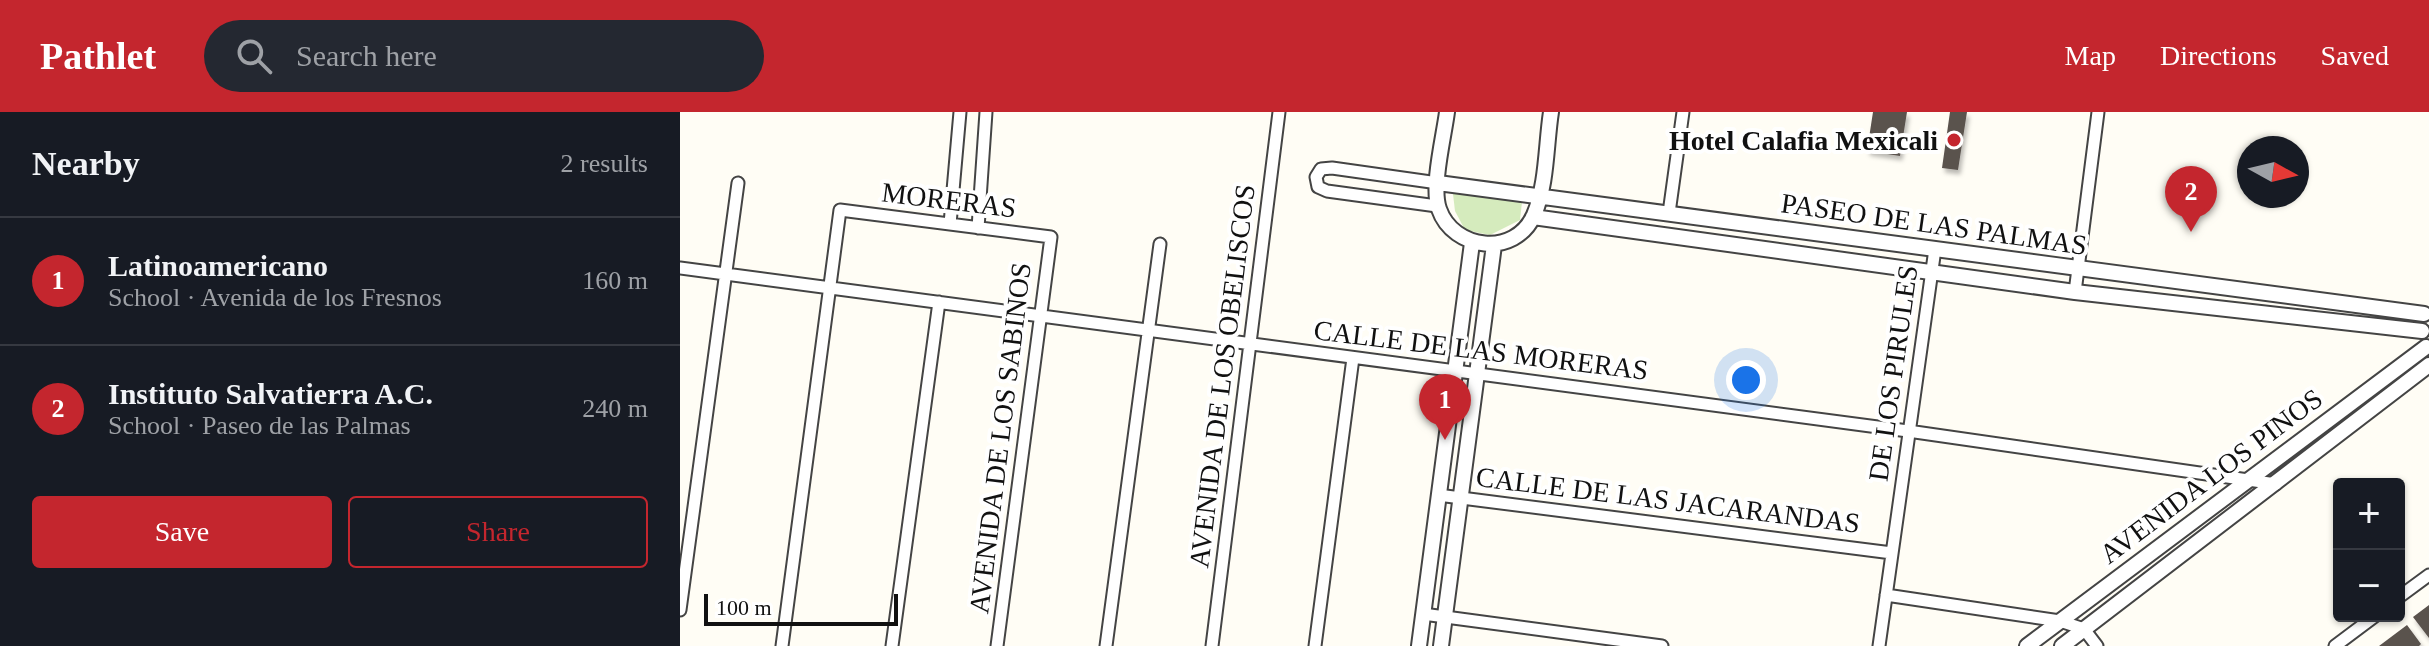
<!DOCTYPE html>
<html lang="en">
<head>
<meta charset="utf-8">
<style>
  :root { --surface:#171b24; --page:#242831; --text:#f1f3f6; --muted:#9ea1a6; --line:#363941; --accent:#c4262e }
  body { margin:0; font-family:Georgia,serif; background:var(--page); color:var(--text) }
  .controls { position:absolute; right:24px; bottom:24px; display:grid; overflow:hidden; border-radius:8px; box-shadow:0 2px 6px #0004 }
  .controls button { width:72px; height:72px; display:grid; place-items:center; padding:0; border:0; border-bottom:2px solid var(--line); background:var(--surface); color:var(--text); font:40px sans-serif }
  .compass { position:absolute; left:1557px; top:24px; width:72px; height:72px; border-radius:50%; background:var(--surface); box-shadow:0 2px 6px #0004; rotate:98deg }
  .scale { position:absolute; left:24px; bottom:20px; width:194px; box-sizing:border-box; padding-left:8px; border:4px solid #111; border-top:0; font-size:22px; line-height:28px; white-space:nowrap; color:#111; -webkit-text-stroke:6px #fff; paint-order:stroke }
  .you { position:absolute; left:1066px; top:268px; width:28px; height:28px; margin:-20px; border:6px solid #fff; border-radius:50%; background:#1a73e8; box-shadow:0 0 0 12px #1a73e833 }
  .badge { display:grid; place-items:center; width:52px; height:52px; border-radius:50%; background:var(--accent); color:#fff; font-size:26px; font-weight:700 }
  .pin { position:absolute; translate:-50% -66px; filter:drop-shadow(0 2px 4px #0008) }
  .pin::after { content:''; position:absolute; top:42px; width:28px; height:24px; background:inherit; clip-path:polygon(0 0,100% 0,50% 100%) }
  .list { margin:0; padding:0; list-style:none }
  h2 { display:flex; justify-content:space-between; align-items:center; height:104px; margin:0; padding:0 32px; font-size:34px }
  h2 small { font-size:26px; font-weight:400; color:var(--muted) }
  .list li { display:grid; grid-template-columns:52px 1fr auto; gap:24px; align-items:center; box-sizing:border-box; height:128px; padding:0 32px; border-top:2px solid var(--line) }
  .list b { display:block; font-size:30px; white-space:nowrap }
  .list p { margin:0; font-size:26px; white-space:nowrap; color:var(--muted) }
  .list em { font-size:26px; font-style:normal; color:var(--muted) }
  .actions { display:flex; gap:16px; padding:24px 32px }
  .actions a { flex:1; padding:18px 0; border:2px solid var(--accent); border-radius:8px; text-align:center; font-size:28px; color:var(--accent) }
  .actions .main { background:var(--accent); color:#fff }
  .icon { flex:none; width:44px; height:44px; fill:none; stroke:currentColor; stroke-width:2; stroke-linecap:round; stroke-linejoin:round }
  .map { position:relative; flex:none; width:1749px; height:534px; overflow:hidden }
  header { display:flex; align-items:center; gap:48px; box-sizing:border-box; height:112px; padding:0 40px; background:var(--accent); color:#fff }
  header strong { font-size:38px }
  nav { display:flex; gap:44px; margin-inline-start:auto; font-size:28px }
  .search { width:560px; height:72px; background:var(--page); display:flex; align-items:center; gap:20px; box-sizing:border-box; padding:0 28px; border-radius:44px; color:var(--muted); font-size:30px }
  main { display:flex }
  aside { flex:1; background:var(--surface) }
  .map>svg:first-child { display:block }
  .green { fill:#d5ebbd }
  .building { fill:#5a524d; filter:url(#shadow) }
  .lines { fill:none; stroke-linecap:round; stroke-linejoin:round }
  .minor-casing { stroke:#444; stroke-width:15 }
  .tertiary-casing { stroke:#444; stroke-width:18 }
  .minor { stroke:#fff; stroke-width:11 }
  .tertiary { stroke:#fff; stroke-width:14 }
  .poi-dot { fill:#c4262e; stroke:#fff; stroke-width:3 }
  .labels { text-anchor:middle; dominant-baseline:central; stroke-width:8; stroke-linejoin:round; paint-order:stroke }
  .poi-label { font-size:28px; font-weight:bold; fill:#111; stroke:#fff; text-anchor:end }
  .street-label { font-size:28px; fill:#111; stroke:#fff }
</style>
</head>
<body>
<header>
<strong>Pathlet</strong>
<div class="search"><svg class="icon" aria-label="search" viewBox="0 0 24 24"><circle cx="10" cy="10" r="6"/><path d="M15 15l6 6"/></svg>Search here</div>
<nav><a>Map</a><a>Directions</a><a>Saved</a></nav>
</header>
<main>
<aside>
<h2>Nearby<small>2 results</small></h2>
<ul class="list">
<li><span class="badge">1</span><div><b>Latinoamericano</b><p>School · Avenida de los Fresnos</p></div><em>160 m</em></li>
<li><span class="badge">2</span><div><b>Instituto Salvatierra A.C.</b><p>School · Paseo de las Palmas</p></div><em>240 m</em></li>
</ul>
<div class="actions"><a class="main">Save</a><a>Share</a></div>
</aside>
<div class="map">
<svg width="1749" height="534" viewBox="0 0 1749 534">
  <defs>
    <filter id="shadow"><feDropShadow dx="2.5" dy="4.5" stdDeviation="2" flood-color="#0004"/></filter>
  </defs>
  <rect width="100%" height="100%" fill="#fffdf5"/>
  <path class="green" d="M780 77 825 83 842 90 840 108 810 123 785 118 775 99 773 82Z"/>
  <path class="building" d="M1193 0H1227L1220 44 1187 39Z
    M1270 0H1287L1278 58 1262 56Z
    M1749 493V526L1733 505Z
    M1727 513 1741 532 1739 534H1699Z"/>
  <g class="lines">
    <defs>
      <path id="minor" d="M757 94 647 79 638 75 636 65 641 57 652 56 758 71
        M989 101 1003 0
        M270 112 280 0
        M298 116 306 0
        M0 156 1228 319 1596 372
        M1395 180 1418 0
        M758 383 1212 441
        M1206 483 1380 509 1404 517 1417 534
        M1719 485 1749 463
        M0 498 58 71
        M743 502 982 534
        M102 534 160 98 371 125 317 534
        M212 534 259 190
        M426 534 480 132
        M532 534 599 0
        M635 534 673 246
        M1199 534 1255 137
        M1655 534 1695 504"/>
      <path id="tertiary" d="M767 0C764 24 751 75 759 97 773 138 835 146 854 103 867 73 866 32 871 0
        M758 71 1744 202
        M853 105 1395 180 1742 219
        M739 534 792 131
        M761 534 814 133
        M1347 534 1746 235
        M1382 534 1749 253"/>
    </defs>
    <use href="#minor" class="minor-casing"/>
    <use href="#tertiary" class="tertiary-casing"/>
    <use href="#minor" class="minor"/>
    <use href="#tertiary" class="tertiary"/>
  </g>
  <circle class="poi-dot" cx="1274" cy="28" r="8"/>
  <g class="labels">
    <g class="poi-label">
      <text x="1258" y="28">Hotel Calafia Mexicali</text>
    </g>
    <g class="street-label">
      <text transform="translate(269 88) rotate(7)">MORERAS</text>
      <text transform="translate(1254 112) rotate(8)">PASEO DE LAS PALMAS</text>
      <text transform="translate(801 238) rotate(7)">CALLE DE LAS MORERAS</text>
      <text transform="translate(1213 261) rotate(-82)">DE LOS PIRULES</text>
      <text transform="translate(542 264) rotate(-83)">AVENIDA DE LOS OBELISCOS</text>
      <text transform="translate(320 326) rotate(-83)">AVENIDA DE LOS SABINOS</text>
      <text transform="translate(1531 364) rotate(-37)">AVENIDA LOS PINOS</text>
      <text transform="translate(988 388) rotate(7)">CALLE DE LAS JACARANDAS</text>
    </g>
  </g>
</svg>
<div class="controls">
<button>+</button>
<button>−</button>
</div>
<svg class="compass" viewBox="-18 -18 36 36"><path d="M0-13l5 13h-10z" fill="#e53935"/><path d="M0 13l5-13h-10z" fill="#9ea1a6"/></svg>
<div class="scale">100 m</div>
<div class="you"></div>
<div class="pin badge" style="left:765px;top:328px">1</div>
<div class="pin badge" style="left:1511px;top:120px">2</div>
</div>
</main>
</body>
</html>
